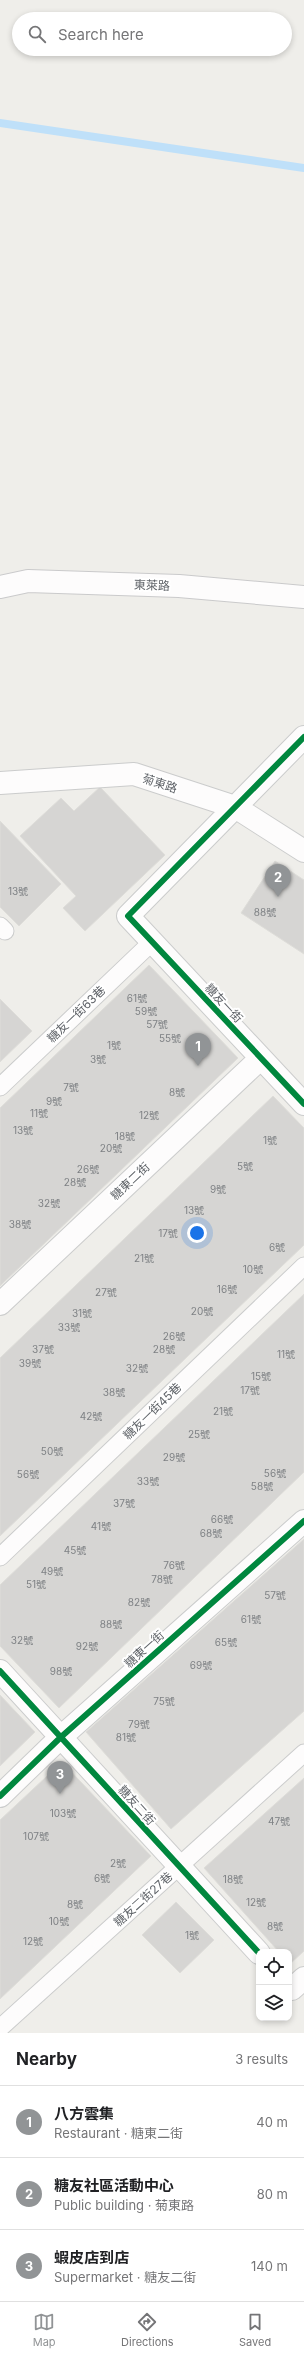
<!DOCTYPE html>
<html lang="en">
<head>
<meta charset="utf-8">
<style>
  :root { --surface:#fff; --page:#f2f2f2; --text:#202124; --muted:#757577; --line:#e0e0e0; --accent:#919496 }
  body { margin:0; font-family:Inter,"Noto Sans TC",sans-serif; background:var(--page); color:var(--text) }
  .controls { position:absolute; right:12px; bottom:12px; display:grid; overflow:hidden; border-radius:8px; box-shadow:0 2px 6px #0003 }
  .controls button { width:36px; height:36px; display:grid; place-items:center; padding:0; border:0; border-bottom:1px solid var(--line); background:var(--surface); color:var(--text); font:20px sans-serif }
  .you { position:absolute; left:197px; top:1233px; width:14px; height:14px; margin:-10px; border:3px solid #fff; border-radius:50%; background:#1a73e8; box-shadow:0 0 0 6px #1a73e833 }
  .badge { display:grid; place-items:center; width:26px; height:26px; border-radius:50%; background:var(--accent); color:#fff; font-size:13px; font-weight:700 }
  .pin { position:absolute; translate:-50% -33px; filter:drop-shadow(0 1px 2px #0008) }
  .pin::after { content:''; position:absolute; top:21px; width:14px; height:12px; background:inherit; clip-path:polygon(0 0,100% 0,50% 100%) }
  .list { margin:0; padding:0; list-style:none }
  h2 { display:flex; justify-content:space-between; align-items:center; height:52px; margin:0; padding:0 16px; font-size:17px }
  h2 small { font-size:13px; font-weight:400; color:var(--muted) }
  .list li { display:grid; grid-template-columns:26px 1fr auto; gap:12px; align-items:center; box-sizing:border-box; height:72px; padding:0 16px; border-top:1px solid var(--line) }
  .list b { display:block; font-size:15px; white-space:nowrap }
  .list p { margin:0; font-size:13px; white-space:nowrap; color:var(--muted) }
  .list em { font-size:13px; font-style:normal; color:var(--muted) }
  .icon { flex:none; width:22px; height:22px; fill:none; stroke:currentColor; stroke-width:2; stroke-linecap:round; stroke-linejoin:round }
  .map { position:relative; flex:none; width:304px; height:2033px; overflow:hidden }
  .search { position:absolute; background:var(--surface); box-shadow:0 2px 6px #0003; left:12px; right:12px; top:12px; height:44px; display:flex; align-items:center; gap:10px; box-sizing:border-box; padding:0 14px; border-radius:22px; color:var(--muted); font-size:15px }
  .sheet { height:268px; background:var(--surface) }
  nav { display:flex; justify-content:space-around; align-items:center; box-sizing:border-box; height:56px; border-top:1px solid var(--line); background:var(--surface); font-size:11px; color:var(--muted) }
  nav a { display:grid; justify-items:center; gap:2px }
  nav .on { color:var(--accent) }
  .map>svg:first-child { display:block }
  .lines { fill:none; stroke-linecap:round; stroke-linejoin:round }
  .stream { stroke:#bfe0f9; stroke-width:8 }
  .building { fill:#d6d5d3; stroke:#deddd9 }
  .lane-casing { stroke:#cbcccc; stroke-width:19 }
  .street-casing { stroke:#cbcccc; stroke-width:24 }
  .secondary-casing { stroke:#cacacb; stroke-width:24 }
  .lane { stroke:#fdfcfc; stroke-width:17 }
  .street { stroke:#fdfcfc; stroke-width:22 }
  .secondary { stroke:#fdfcfc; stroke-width:22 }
  .cycleway-casing { stroke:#fff; stroke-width:8 }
  .cycleway { stroke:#00873e; stroke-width:6 }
  .labels { text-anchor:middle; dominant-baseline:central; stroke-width:4; stroke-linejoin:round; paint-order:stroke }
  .number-label { font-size:10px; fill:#7e8184 }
  .street-label { font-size:12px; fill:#5f6368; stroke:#fff }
</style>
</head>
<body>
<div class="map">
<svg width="304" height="2033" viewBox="0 0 304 2033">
  <rect width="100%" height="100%" fill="#efeeea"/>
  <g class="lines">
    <path class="stream" d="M0 123 304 168"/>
  </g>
  <path class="building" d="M100 787 165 855 85 931 63 908 76 896 20 836 61 798 74 811Z
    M0 821 61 884 19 926 0 907Z
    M275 861 304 880V954L241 913Z
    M149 965 238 1058 0 1286V1108Z
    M0 999 32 1031 0 1062Z
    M273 1096 304 1128V1245L0 1536V1358Z
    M304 1294V1472L59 1708 0 1646V1585Z
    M304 1539V1711L171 1829 86 1732Z
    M0 1695 35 1732 0 1766Z
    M62 1762 151 1856 0 1999V1820Z
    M304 1778V1951L290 1964 289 1952H279L204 1868Z
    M176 1902 214 1940 180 1973 142 1935Z"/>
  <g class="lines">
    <defs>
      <path id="lane" d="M0 926 5 931
        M0 1087 152 942
        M0 1557 304 1266
        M0 2028 304 1753"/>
      <path id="street" d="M304 737 128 916 304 1104
        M0 783 134 774 235 807 304 851
        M0 1304 261 1058
        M0 1671 259 1953
        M0 1796 61 1737 304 1521
        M289 1985 292 1989 304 1978"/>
      <path id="secondary" d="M0 587 28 581 179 586 304 597"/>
    </defs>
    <use href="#lane" class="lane-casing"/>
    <use href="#street" class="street-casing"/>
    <use href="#secondary" class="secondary-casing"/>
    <use href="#lane" class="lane"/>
    <use href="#street" class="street"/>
    <use href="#secondary" class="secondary"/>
    <defs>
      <path id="cycleway" d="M304 737 128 916 304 1104
        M0 1671 259 1953
        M0 1796 61 1737 304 1521"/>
    </defs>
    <use href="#cycleway" class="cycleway-casing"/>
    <use href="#cycleway" class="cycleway"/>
  </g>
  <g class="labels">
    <g class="number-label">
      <text x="18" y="891">13號</text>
      <text x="265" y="912">88號</text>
      <text x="137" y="998">61號</text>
      <text x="146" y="1011">59號</text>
      <text x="157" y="1024">57號</text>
      <text x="170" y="1038">55號</text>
      <text x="114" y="1045">1號</text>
      <text x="98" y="1059">3號</text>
      <text x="71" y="1087">7號</text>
      <text x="177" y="1092">8號</text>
      <text x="54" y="1101">9號</text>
      <text x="39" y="1113">11號</text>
      <text x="149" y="1115">12號</text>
      <text x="23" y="1130">13號</text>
      <text x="125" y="1136">18號</text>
      <text x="270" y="1140">1號</text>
      <text x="111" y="1148">20號</text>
      <text x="245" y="1166">5號</text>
      <text x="88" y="1169">26號</text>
      <text x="75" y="1182">28號</text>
      <text x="218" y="1189">9號</text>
      <text x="49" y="1203">32號</text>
      <text x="194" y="1210">13號</text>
      <text x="20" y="1224">38號</text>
      <text x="168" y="1233">17號</text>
      <text x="277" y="1247">6號</text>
      <text x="144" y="1258">21號</text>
      <text x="253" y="1269">10號</text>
      <text x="227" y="1289">16號</text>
      <text x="106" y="1292">27號</text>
      <text x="202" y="1311">20號</text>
      <text x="82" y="1313">31號</text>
      <text x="69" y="1327">33號</text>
      <text x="174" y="1336">26號</text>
      <text x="43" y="1349">37號</text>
      <text x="164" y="1349">28號</text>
      <text x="286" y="1354">11號</text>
      <text x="30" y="1363">39號</text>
      <text x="137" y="1368">32號</text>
      <text x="261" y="1376">15號</text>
      <text x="250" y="1390">17號</text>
      <text x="114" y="1392">38號</text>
      <text x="223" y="1411">21號</text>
      <text x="91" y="1416">42號</text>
      <text x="199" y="1434">25號</text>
      <text x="52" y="1451">50號</text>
      <text x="174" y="1457">29號</text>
      <text x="275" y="1473">56號</text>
      <text x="28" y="1474">56號</text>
      <text x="148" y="1481">33號</text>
      <text x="262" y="1486">58號</text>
      <text x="124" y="1503">37號</text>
      <text x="222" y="1519">66號</text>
      <text x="101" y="1526">41號</text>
      <text x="211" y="1533">68號</text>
      <text x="75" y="1550">45號</text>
      <text x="174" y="1565">76號</text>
      <text x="52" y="1571">49號</text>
      <text x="162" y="1579">78號</text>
      <text x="36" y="1584">51號</text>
      <text x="275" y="1595">57號</text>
      <text x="139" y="1602">82號</text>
      <text x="251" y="1619">61號</text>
      <text x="111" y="1624">88號</text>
      <text x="22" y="1640">32號</text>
      <text x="226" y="1642">65號</text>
      <text x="87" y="1646">92號</text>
      <text x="201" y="1665">69號</text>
      <text x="61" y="1671">98號</text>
      <text x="164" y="1701">75號</text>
      <text x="139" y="1724">79號</text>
      <text x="126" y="1737">81號</text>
      <text x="63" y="1813">103號</text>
      <text x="279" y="1821">47號</text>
      <text x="36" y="1836">107號</text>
      <text x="118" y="1863">2號</text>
      <text x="102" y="1878">6號</text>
      <text x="233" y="1879">18號</text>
      <text x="256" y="1902">12號</text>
      <text x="75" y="1904">8號</text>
      <text x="59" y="1921">10號</text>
      <text x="275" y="1926">8號</text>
      <text x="192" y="1935">1號</text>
      <text x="33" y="1941">12號</text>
    </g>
    <g class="street-label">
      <text transform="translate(152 585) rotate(2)">東萊路</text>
      <text transform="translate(160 783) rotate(18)">菊東路</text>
      <text transform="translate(224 1003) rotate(47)">糖友一街</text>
      <text transform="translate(76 1014) rotate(-44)">糖友一街63巷</text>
      <text transform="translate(130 1181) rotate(-43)">糖東二街</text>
      <text transform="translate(152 1411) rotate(-44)">糖友一街45巷</text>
      <text transform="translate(144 1649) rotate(-42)">糖東一街</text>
      <text transform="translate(137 1805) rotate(48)">糖友二街</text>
      <text transform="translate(143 1899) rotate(-42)">糖友二街27巷</text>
    </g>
  </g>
</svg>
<div class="controls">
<button><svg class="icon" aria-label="locate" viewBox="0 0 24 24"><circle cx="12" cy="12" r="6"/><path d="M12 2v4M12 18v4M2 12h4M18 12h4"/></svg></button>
<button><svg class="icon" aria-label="layers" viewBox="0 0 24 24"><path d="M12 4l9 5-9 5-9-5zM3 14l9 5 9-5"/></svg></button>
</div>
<div class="you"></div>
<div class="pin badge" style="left:198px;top:1066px">1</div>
<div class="pin badge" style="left:278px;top:897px">2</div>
<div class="pin badge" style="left:60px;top:1794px">3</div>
<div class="search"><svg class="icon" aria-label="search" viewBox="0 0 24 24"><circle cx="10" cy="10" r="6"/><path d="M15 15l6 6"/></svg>Search here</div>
</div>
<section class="sheet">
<h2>Nearby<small>3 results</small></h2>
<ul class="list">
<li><span class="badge">1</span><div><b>八方雲集</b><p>Restaurant · 糖東二街</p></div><em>40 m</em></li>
<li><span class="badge">2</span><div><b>糖友社區活動中心</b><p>Public building · 菊東路</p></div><em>80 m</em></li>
<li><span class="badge">3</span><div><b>蝦皮店到店</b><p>Supermarket · 糖友二街</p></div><em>140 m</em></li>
</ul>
</section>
<nav>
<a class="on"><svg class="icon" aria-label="map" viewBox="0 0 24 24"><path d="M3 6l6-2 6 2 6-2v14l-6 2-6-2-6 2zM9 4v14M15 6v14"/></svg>Map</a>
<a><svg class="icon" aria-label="directions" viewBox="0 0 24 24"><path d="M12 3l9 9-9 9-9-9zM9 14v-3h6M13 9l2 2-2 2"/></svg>Directions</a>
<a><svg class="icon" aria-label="saved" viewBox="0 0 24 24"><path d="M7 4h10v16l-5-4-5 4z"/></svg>Saved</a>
</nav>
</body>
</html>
